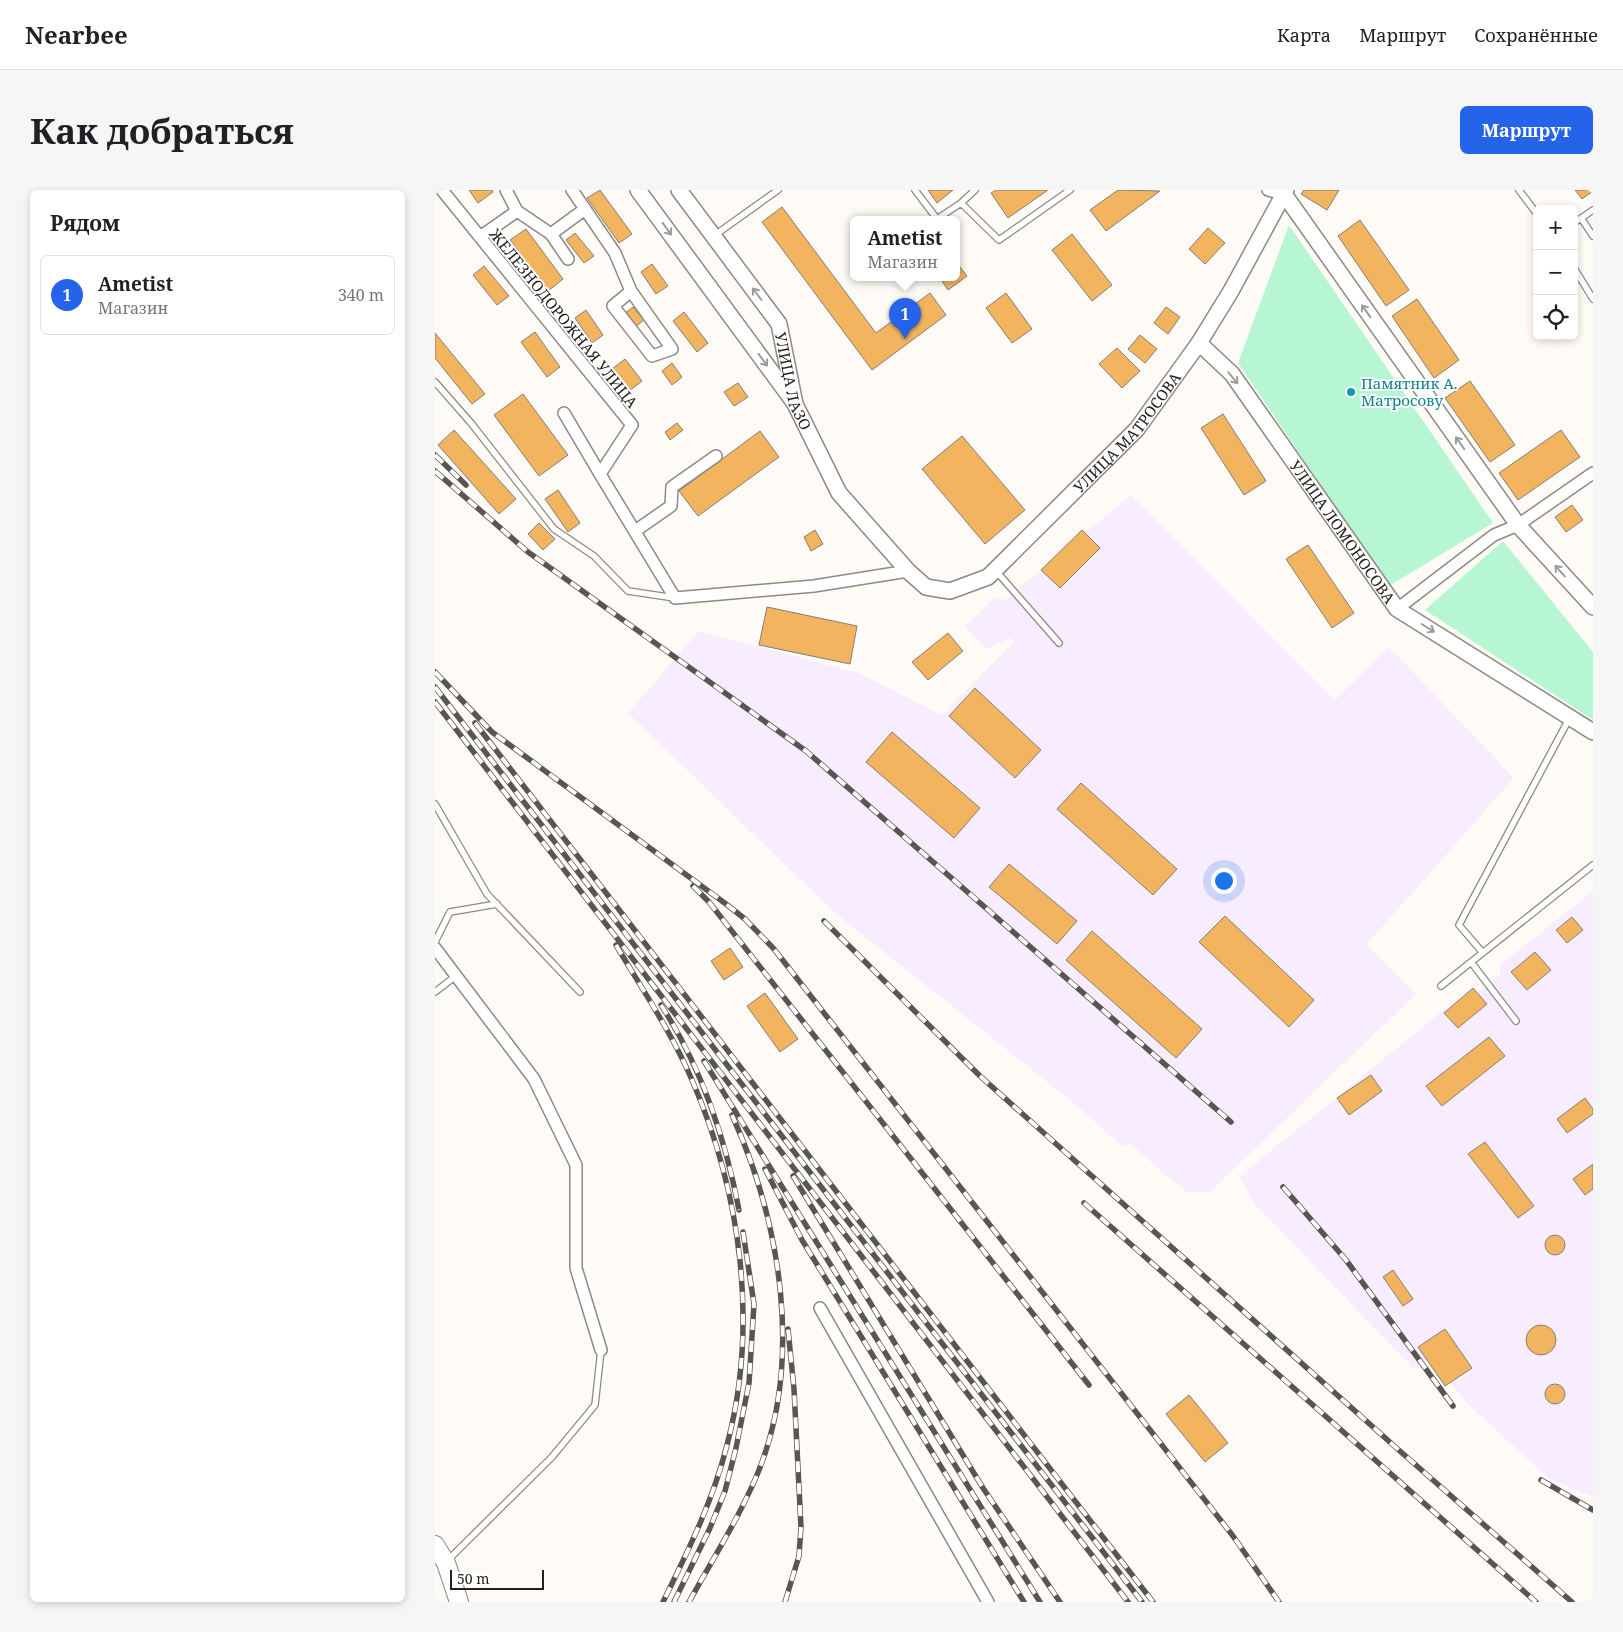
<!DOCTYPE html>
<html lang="ru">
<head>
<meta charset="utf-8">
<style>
  :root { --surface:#fff; --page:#f6f6f6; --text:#202124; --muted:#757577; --line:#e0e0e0; --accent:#2563eb }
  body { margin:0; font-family:"Noto Serif",serif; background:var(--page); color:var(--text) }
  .controls { position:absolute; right:15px; top:15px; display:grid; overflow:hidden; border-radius:8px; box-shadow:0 2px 8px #0003 }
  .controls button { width:45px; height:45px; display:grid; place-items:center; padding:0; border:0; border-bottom:1px solid var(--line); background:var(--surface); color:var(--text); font:25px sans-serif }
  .scale { position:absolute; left:15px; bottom:12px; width:94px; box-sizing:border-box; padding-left:5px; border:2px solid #242220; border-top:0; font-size:14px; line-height:18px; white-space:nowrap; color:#242220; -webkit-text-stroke:4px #fff; paint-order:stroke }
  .you { position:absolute; left:788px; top:690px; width:18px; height:18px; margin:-12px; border:4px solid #fff; border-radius:50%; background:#1a73e8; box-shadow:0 0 0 8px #1a73e833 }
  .badge { display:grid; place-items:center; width:32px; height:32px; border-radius:50%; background:var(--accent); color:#fff; font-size:16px; font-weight:700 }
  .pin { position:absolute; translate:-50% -41px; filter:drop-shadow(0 1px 2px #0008) }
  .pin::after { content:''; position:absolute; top:26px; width:18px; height:15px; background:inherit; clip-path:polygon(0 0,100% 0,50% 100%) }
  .popup { position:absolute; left:415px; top:26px; width:110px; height:65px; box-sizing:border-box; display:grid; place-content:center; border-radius:8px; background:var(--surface); filter:drop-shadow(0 1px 4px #0005); font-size:16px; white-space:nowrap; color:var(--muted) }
  .popup b { font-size:19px; color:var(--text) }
  .popup::after { content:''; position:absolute; left:50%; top:100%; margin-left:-10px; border:10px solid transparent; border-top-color:var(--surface) }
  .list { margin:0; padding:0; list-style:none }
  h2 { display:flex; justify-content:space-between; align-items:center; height:65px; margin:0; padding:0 20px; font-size:21px }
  h2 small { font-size:16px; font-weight:400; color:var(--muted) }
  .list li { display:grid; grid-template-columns:32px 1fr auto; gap:15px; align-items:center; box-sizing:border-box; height:80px; margin:0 10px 10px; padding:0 10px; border:1px solid var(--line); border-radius:8px }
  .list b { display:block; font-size:19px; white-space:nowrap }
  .list p { margin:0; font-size:16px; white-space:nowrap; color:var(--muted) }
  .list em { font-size:16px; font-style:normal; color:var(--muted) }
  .icon { flex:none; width:28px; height:28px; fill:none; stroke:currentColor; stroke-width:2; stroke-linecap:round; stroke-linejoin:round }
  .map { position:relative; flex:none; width:1158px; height:1412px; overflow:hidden; border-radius:8px }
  header { display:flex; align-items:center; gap:30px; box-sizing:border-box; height:70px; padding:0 25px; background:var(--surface); border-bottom:1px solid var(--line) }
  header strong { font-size:24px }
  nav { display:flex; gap:28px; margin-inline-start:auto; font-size:18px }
  .intro { display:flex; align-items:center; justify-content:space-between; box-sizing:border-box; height:120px; padding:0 30px }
  h1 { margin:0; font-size:35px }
  .button { padding:12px 22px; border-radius:8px; background:var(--accent); color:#fff; font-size:18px; font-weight:700 }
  main { display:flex; gap:30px; padding:0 30px }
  aside { flex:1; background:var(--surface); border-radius:8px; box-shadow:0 2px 8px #0003 }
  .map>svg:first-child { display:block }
  .industrial { fill:#f7edfe }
  .green { fill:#b7f6d3 }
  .building { fill:#f2b45f; stroke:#827e78 }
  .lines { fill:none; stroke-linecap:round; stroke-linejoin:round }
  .lane-casing { stroke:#8e8983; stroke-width:8 }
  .street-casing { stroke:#8e8983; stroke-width:14 }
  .secondary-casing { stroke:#8e8983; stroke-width:18 }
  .primary-casing { stroke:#8e8983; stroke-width:20 }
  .lane { stroke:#fff; stroke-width:5.5 }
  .street { stroke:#fff; stroke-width:11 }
  .secondary { stroke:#fff; stroke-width:15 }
  .primary { stroke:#fff; stroke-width:18 }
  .rail-casing { stroke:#585553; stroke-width:5.5 }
  .rail { stroke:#fff; stroke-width:4; stroke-dasharray:11; stroke-linecap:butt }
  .oneway { stroke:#9c9c9b }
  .culture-dot { fill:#0f9aa8; stroke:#fff; stroke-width:2 }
  .labels { text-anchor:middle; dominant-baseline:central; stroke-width:4; stroke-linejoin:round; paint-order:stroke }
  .street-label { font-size:15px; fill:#242220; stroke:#fff }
  .culture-label { font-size:15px; fill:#0d838f; stroke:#fff; text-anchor:start }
</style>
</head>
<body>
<header>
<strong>Nearbee</strong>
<nav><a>Карта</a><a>Маршрут</a><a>Сохранённые</a></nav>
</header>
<div class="intro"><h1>Как добраться</h1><a class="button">Маршрут</a></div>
<main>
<aside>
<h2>Рядом<small></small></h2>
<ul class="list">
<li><span class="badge">1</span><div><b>Ametist</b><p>Магазин</p></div><em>340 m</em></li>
</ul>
</aside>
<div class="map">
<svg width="1158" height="1412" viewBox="0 0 1158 1412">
  <rect width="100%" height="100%" fill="#fefbf7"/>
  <path class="industrial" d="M696 305 900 510 954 457 1079 588 932 754 981 804 775 1002H751L693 952 688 957 641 915 400 723 193 523 264 441 424 483 507 525 579 452 575 448 551 459 530 436 560 408 570 410Z
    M1158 701V1307L1113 1288 1032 1213 994 1168 978 1178 820 1014 804 987 1011 818 1018 822 1065 785V775Z"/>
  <path class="green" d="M854 35 1058 333 954 396 803 173Z
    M1068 351 1158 462V530L990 420Z"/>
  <path class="building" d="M34 0H57L58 2 43 13Z
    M165 0 197 44 184 53 152 8Z
    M493 0H518L502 13Z
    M561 0H613L573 28 556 3Z
    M683 0 725 1 671 41 655 20Z
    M869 0H904L892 20 866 4Z
    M1140 0H1158V1L1147 9Z
    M347 17 441 143 495 103 511 125 437 180 327 32Z
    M925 30 974 100 951 116 903 46Z
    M773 38 790 53 770 74 754 59Z
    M91 39 128 89 113 101 75 50Z
    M140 43 159 66 149 73 131 50Z
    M637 44 677 95 657 111 617 60Z
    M521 72 532 86 513 100 505 88H521Z
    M217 74 233 96 221 104 206 82Z
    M49 76 74 106 62 115 38 85Z
    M571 103 597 139 577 153 551 118Z
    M982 109 1024 170 999 188 957 126Z
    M198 117 209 130 200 137 189 124Z
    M731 117 745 127 733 144 719 133Z
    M151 120 168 145 157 153 140 128Z
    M249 122 273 153 262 162 238 131Z
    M100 142 125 177 112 187 86 152Z
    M0 143 50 204 37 214 0 168Z
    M705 145 722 159 710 173 693 159Z
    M682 158 705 181 687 198 664 174Z
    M190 169 207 191 194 201 177 179Z
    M237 173 247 187 237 195 227 181Z
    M1035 191 1080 255 1055 272 1010 208Z
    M303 193 313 207 299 216 289 202Z
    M88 204 133 265 104 286 59 225Z
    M788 224 831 291 809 305 766 238Z
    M242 233 248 240 235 250 230 242Z
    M19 240 81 309 64 324 3 255Z
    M1126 240 1145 267 1083 310 1064 283Z
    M325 241 344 267 263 326 244 301Z
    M527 246 590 320 550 354 487 279Z
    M123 300 145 333 133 342 110 309Z
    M1137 315 1148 330 1131 342 1120 327Z
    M104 333 120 349 108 360 93 344Z
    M380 340 388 354 376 361 369 347Z
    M647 340 665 358 625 398 606 380Z
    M873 355 919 423 897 438 851 369Z
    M332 417 422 436 415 474 324 455Z
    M513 443 528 461 493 490 477 472Z
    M540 498 606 560 580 588 514 526Z
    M457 542 545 618 519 648 431 572Z
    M646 593 742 679 718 705 622 619Z
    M574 674 642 731 622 754 554 697Z
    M790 726 879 810 854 837 764 752Z
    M1137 727 1148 740 1132 753 1121 740Z
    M657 741 767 839 741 868 631 770Z
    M295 758 308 777 289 790 276 771Z
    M1100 762 1116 780 1092 800 1076 782Z
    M1038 798 1052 814 1023 838 1009 823Z
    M330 803 363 849 345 862 312 816Z
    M1054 847 1070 866 1007 916 991 896Z
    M936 885 947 901 914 925 902 908Z
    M1150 908 1158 919V924L1132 943 1122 929Z
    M1050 952 1099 1016 1083 1028 1033 964Z
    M1158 974V999L1150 1005 1138 989Z
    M1110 1055a10 10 0 1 1 20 0a10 10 0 1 1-20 0Z
    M958 1080 978 1109 968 1116 948 1087Z
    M1091 1150a15 15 0 1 1 30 0a15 15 0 1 1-30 0Z
    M1010 1139 1037 1178 1010 1196 983 1157Z
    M1110 1204a10 10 0 1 1 20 0a10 10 0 1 1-20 0Z
    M754 1205 793 1253 770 1272 731 1224Z"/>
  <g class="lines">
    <defs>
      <path id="lane" d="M480 0 502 29 526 13
        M540 0 526 13 564 50 635 0
        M1084 0 1102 24
        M1146 28 1158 46
        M1139 33 1158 20
        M280 45 343 0
        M1139 78 1158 109
        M0 192 36 233 119 339 159 366 193 401 240 408
        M561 381 624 453
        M0 614 52 704 145 802
        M0 752 15 722 62 714
        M1048 763 1024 735 1134 529
        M1036 772 1081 831
        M1006 796 1158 675
        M0 802 22 785
        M12 1371 117 1267 160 1215 166 1160"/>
      <path id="street" d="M7 0 197 235 165 284 240 408 379 396 473 381
        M137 0 180 63 196 101 237 159 217 166 178 116 196 101
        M833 0 849 4
        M82 21 116 44
        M45 47 82 21 71 0
        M133 69 116 44 150 19
        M129 223 165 284
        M200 341 236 316 237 297 281 266
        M962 419 1059 345 1083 335 1158 283
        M0 758 99 889 141 975V1078L166 1160
        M385 1118 553 1412"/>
      <g id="secondary">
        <path d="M203 0 358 211"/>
        <path id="s1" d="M244 0 344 134 360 214 404 303 473 381 491 397 515 401 553 387 702 239 764 153 796 101 851 0"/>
        <path d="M849 4 1083 335 1158 417"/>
        <path id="s2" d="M764 153 797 184 962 419 1158 542"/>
      </g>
      <path id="primary" d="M0 1355 11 1373 24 1412"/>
    </defs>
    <use href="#lane" class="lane-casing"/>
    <use href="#street" class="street-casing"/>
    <use href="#secondary" class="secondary-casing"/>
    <use href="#primary" class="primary-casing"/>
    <use href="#lane" class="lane"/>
    <use href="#street" class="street"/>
    <use href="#secondary" class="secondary"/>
    <use href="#primary" class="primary"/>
    <defs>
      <path id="rail" d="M0 265 31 295
        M0 281 93 362 371 561 796 932
        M0 482 57 542 291 714 310 729 339 759 798 1346 844 1412
        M0 497 707 1412
        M0 512 693 1412
        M40 533 718 1412
        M258 696 274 712 654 1195
        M389 731 545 886 966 1262 1137 1412
        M181 755C207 799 237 843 257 890 306 1003 324 1135 292 1255 278 1311 253 1361 228 1412
        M226 815C267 878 290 947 304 1020
        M269 871 605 1412
        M330 979 367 1050 589 1412
        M358 986 548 1298 625 1412
        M848 997 911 1070 1018 1216
        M649 1013 1101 1412
        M1106 1290 1158 1320
        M239 1412 275 1338 290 1301 301 1258 314 1193 319 1114 308 1042
        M254 1412C277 1370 303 1330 322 1285 369 1172 346 1033 297 925
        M350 1412 364 1366 366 1337 359 1199 353 1139"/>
    </defs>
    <use href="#rail" class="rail-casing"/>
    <use href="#rail" class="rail"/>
  </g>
  <defs><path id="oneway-shaft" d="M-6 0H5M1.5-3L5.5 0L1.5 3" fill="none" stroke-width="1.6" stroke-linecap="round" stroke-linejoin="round" transform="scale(1.25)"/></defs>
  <g class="oneway">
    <use href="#oneway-shaft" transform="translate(232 39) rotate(54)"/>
    <use href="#oneway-shaft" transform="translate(322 104) rotate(-127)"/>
    <use href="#oneway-shaft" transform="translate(931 121) rotate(-125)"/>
    <use href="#oneway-shaft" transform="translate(328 170) rotate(54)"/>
    <use href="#oneway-shaft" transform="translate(798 188) rotate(51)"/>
    <use href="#oneway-shaft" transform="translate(1025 253) rotate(-125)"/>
    <use href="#oneway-shaft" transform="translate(1125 381) rotate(-132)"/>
    <use href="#oneway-shaft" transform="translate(993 438) rotate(32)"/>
  </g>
  <circle class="culture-dot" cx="916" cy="202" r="5"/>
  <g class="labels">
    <g class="street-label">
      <text transform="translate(129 128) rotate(51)">ЖЕЛЕЗНОДОРОЖНАЯ УЛИЦА</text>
      <text stroke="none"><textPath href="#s1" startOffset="226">УЛИЦА ЛАЗО</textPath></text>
      <text stroke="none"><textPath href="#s1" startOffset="742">УЛИЦА МАТРОСОВА</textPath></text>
      <text stroke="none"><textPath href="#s2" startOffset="238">УЛИЦА ЛОМОНОСОВА</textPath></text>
    </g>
    <g class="culture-label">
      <text x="926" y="193">Памятник А.<tspan x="926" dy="17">Матросову</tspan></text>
    </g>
  </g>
</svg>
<div class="controls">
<button>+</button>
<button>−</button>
<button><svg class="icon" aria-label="locate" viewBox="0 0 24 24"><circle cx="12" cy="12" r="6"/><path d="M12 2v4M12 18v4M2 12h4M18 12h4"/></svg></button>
</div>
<div class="scale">50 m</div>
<div class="you"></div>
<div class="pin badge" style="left:470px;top:149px">1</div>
<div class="popup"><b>Ametist</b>Магазин</div>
</div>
</main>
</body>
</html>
